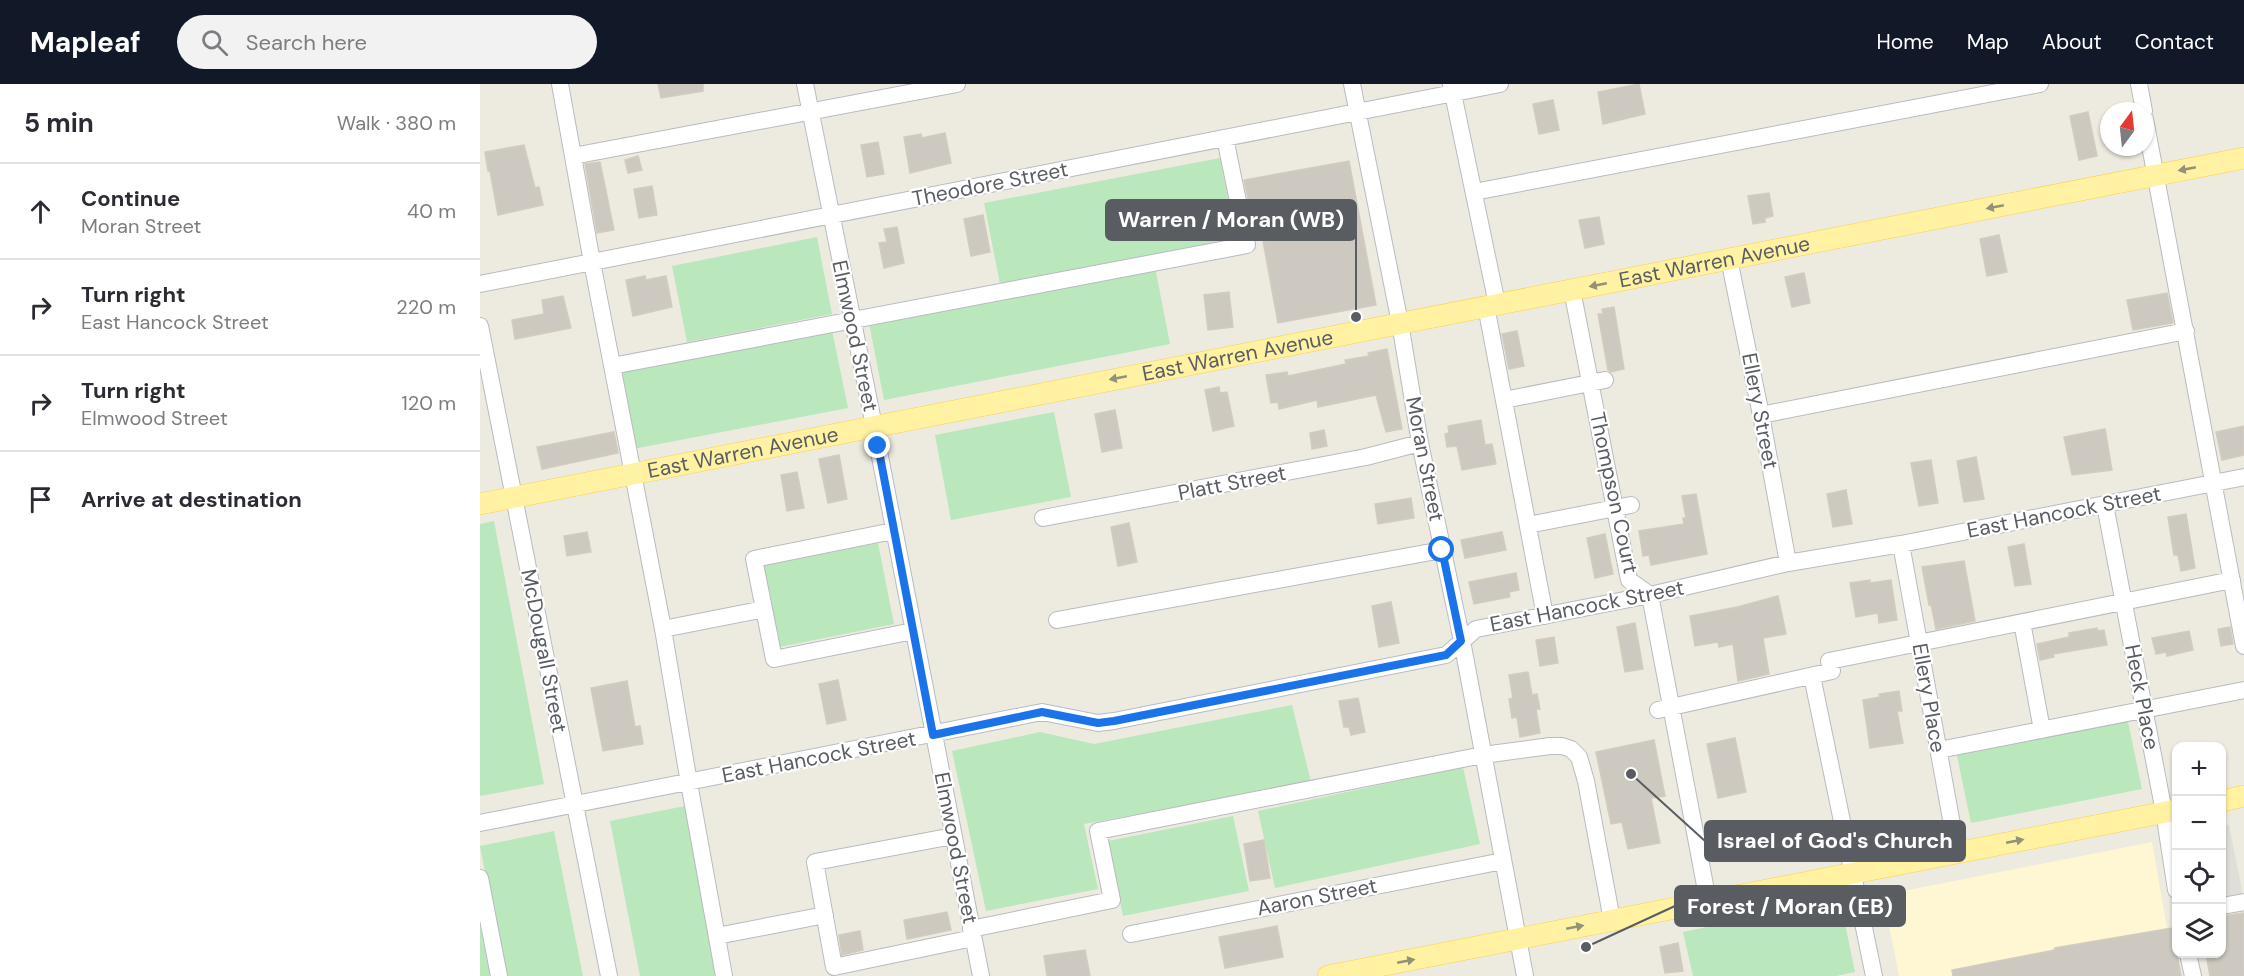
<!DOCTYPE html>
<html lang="en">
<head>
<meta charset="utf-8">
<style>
  :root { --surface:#fff; --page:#f2f2f3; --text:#2b2b33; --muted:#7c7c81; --line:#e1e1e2; --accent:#111827 }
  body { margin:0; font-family:"DM Sans",sans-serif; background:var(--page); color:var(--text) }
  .controls { position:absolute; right:18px; bottom:18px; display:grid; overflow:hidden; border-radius:12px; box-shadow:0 2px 4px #0004 }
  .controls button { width:54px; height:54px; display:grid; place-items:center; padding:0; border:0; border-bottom:2px solid var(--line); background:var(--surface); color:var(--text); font:30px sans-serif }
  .compass { position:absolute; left:1620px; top:18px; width:54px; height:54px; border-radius:50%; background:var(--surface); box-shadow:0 2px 4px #0004; rotate:15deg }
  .stop { position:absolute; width:18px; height:18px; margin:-14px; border:4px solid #1a73e8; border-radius:50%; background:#fff }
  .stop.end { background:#1a73e8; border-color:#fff; box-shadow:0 2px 6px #0008 }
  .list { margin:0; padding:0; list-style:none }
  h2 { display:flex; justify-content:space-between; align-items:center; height:78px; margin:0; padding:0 24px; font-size:26px }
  h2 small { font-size:20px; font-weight:400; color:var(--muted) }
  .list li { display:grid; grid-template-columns:39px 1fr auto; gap:18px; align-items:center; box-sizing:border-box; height:96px; padding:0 24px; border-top:2px solid var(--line) }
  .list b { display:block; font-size:22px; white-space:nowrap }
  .list p { margin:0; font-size:20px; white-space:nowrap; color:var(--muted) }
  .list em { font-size:20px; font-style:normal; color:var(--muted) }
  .icon { flex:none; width:33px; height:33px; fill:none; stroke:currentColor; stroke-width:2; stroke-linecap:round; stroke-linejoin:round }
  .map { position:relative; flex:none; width:1764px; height:892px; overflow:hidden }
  header { display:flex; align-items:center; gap:36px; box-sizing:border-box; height:84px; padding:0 30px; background:var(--accent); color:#fff }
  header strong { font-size:28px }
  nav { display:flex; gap:33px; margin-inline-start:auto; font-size:21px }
  .search { width:420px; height:54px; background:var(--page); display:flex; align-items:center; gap:15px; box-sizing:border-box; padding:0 21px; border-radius:33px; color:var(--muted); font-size:22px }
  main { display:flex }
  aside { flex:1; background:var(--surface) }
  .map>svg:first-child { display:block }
  .commercial { fill:#fff6d3 }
  .industrial { fill:#e0ded8 }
  .green { fill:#bae7bb }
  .building { fill:#cdc9c1; stroke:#d2ccbe; stroke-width:1.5 }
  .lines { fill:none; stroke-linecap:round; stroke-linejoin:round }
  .minor-casing { stroke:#b8bbc0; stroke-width:18 }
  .major-casing { stroke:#fbd04a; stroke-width:22 }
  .minor { stroke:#fff; stroke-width:16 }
  .major { stroke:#fff3a3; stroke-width:21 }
  .oneway { fill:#939279 }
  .route { stroke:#1a73e8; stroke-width:8 }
  .labels { text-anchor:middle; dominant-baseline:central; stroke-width:4.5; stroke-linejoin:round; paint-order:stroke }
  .street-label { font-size:21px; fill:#595d62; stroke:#fff }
  .leader { fill:none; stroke:#595d62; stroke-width:2 }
  .callout-dot { fill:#595d62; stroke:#fff; stroke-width:2 }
  .callout { fill:#595d62; stroke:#595d62; stroke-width:2 }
  .callout-label { font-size:22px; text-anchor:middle; font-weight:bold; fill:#fff }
</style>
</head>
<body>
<header>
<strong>Mapleaf</strong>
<div class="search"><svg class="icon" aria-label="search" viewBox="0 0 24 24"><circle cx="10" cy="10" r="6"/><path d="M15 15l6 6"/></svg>Search here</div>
<nav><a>Home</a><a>Map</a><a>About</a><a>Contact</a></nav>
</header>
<main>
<aside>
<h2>5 min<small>Walk · 380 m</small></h2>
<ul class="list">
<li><svg class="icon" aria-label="ahead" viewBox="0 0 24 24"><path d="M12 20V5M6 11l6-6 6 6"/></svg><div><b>Continue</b><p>Moran Street</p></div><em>40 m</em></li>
<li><svg class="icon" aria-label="right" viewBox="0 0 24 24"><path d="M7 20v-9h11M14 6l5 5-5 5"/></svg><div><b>Turn right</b><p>East Hancock Street</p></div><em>220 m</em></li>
<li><svg class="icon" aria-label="right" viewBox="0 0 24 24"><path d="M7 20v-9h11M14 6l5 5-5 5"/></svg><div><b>Turn right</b><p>Elmwood Street</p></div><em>120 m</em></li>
<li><svg class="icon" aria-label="arrive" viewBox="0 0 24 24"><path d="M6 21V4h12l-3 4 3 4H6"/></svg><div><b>Arrive at destination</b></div></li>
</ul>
</aside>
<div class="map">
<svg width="1764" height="892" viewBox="0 0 1764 892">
  <rect width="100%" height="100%" fill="#edebe0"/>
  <path class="commercial" d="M1672 758 1687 844 1571 865 1575 892H1419L1403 811Z"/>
  <path class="industrial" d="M1749 741 1763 811 1742 815V743Z"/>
  <path class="green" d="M740 74 756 154 520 200 504 119Z
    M337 153 352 230 207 258 192 182Z
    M675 183 690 260 404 316 389 239Z
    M352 246 368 324 153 365 138 288Z
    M574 328 591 413 471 436 455 351Z
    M14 437 64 700 0 712V440Z
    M398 459 414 540 300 563 283 482Z
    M812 621 831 698 604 740 618 805 506 827 472 667 560 648 614 660Z
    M1647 633 1662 705 1491 739 1476 667Z
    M983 683 1000 760 795 804 778 727Z
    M205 722 238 892H160L130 737Z
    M753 732 769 807 643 832 628 757Z
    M74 747 103 892H25L0 762Z
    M1360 815 1375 888 1356 892H1213L1203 848Z
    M0 841 10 892H0Z"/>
  <path class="building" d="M178 0H223V7L181 14Z
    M1159 0 1165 30 1123 40 1118 8Z
    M1073 16 1079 46 1059 50 1053 20Z
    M1608 28 1617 72 1599 76 1590 32Z
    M465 49 471 79 430 89 424 53 441 50 442 54Z
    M398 58 404 90 387 93 381 61Z
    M44 61 55 104 59 103 63 121 18 131 10 87H8L5 68Z
    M158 72 162 86 148 89 145 76Z
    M869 77 896 221 798 239 781 146 775 147 764 96Z
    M120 78 134 146 117 149 105 80Z
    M172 102 177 131 159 134 154 105Z
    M1289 109 1293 132 1285 134V138L1273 140 1268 112Z
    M503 131 510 168 491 172 484 135Z
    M1119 133 1124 160 1105 164 1099 136Z
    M417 143 424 179 404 184 399 159 407 158 404 145Z
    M1519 151 1527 188 1507 192 1500 155Z
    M1324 189 1330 219 1312 223 1305 193Z
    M165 192 166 196 186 192 192 223 153 232 146 196Z
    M749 208 753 243 728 246 724 211Z
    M1687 209 1693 239 1653 246 1647 216Z
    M83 212 91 244 35 255 32 236 64 230 62 216Z
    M1134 223 1144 285 1131 288 1128 286 1118 230H1123L1122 225Z
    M1037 247 1044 282 1029 285 1022 250Z
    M907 265 922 345 906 348 896 311 838 323 837 316 799 325 798 318 791 319 786 291 807 288 808 292 866 280 865 276 889 272 888 269Z
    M739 303 740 309 747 308 754 342 733 347 725 306Z
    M635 326 642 364 622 368 615 330Z
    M1001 336 1005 361 1012 360 1016 380 982 386 977 362 967 363 965 350 969 349 968 342Z
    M1764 342V371L1742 376 1736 348Z
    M1625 345 1632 386 1592 391 1584 353Z
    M844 346 847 362 832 365 830 349Z
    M134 348 138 369 62 385 57 363Z
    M359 371 367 415 348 419 339 375Z
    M1496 373 1504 415 1484 418 1477 377Z
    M1451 376 1458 419 1439 422 1431 379Z
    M317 388 324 424 307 427 301 391Z
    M1366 406 1372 440 1353 443 1347 410Z
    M1216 410 1227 470 1171 481 1169 471 1163 472 1159 447 1204 440 1203 434H1206L1202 412Z
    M931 414 934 434 898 440 895 420Z
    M1706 430 1715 484 1701 487 1698 471H1694L1688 433Z
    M649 439 657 478 638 482 631 443Z
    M107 448 111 468 87 472 84 452Z
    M1022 448 1026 466 985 474 981 456Z
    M1125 450 1133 490 1115 494 1107 454Z
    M1544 460 1551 500 1535 502 1528 463Z
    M1484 477 1495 537 1456 545 1451 520 1449 521 1442 483Z
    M1036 489 1039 506 1029 508 1030 513 994 520 989 498Z
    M1390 496V499L1411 496 1417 536 1399 539 1398 529 1376 533 1370 499Z
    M1298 512 1306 550 1283 554 1289 590 1258 597 1253 560 1239 563 1238 558 1215 562 1210 532 1257 523Z
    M911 518 919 559 899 563 892 522Z
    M1155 539 1163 585 1145 588 1137 543Z
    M1750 543 1753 560 1741 562 1738 545Z
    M1617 544 1618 547 1624 546 1627 561 1573 570 1574 573 1560 576 1557 560 1589 553V549Z
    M1709 547 1713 566 1687 572 1686 568 1676 570 1672 554Z
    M1074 553 1078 579 1060 582 1056 556Z
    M1048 588 1052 611 1057 610 1060 625H1056L1060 649 1040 653 1037 633 1032 634 1029 615 1033 614 1029 591Z
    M358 596 366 636 347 640 339 600Z
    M147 597 155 643 160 642 163 660 123 667 111 604Z
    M1419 607 1422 627H1417L1423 659 1390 664 1383 616 1400 613 1399 610Z
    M878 614 885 648 871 651 869 643H864L859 617Z
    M1255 654 1266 708 1238 714 1227 660Z
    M1174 656 1185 712 1171 714 1180 759 1148 765 1142 738 1131 740 1116 668Z
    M784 756 790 794 770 797 764 760Z
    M467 828 471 846 427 855 424 836Z
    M1764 829V892H1730L1726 870H1742V832Z
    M797 842 803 873 745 884 739 853Z
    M1692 844 1701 892H1473L1472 886 1575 866V864Z
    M380 847 383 866 362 871 359 851Z
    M1198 859 1203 887 1185 889 1180 863Z
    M605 866 610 892H567L564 872Z"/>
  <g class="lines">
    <defs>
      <path id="minor" d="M80 0 112 178 183 545 209 699 244 892
        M325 0 394 342 501 892
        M872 0 920 239 940 359 982 557 1045 892
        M971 0 1017 220
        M1659 0 1664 27
        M1665 35 1764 562
        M93 72 477 0
        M994 108 1560 0
        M1249 175 1281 331 1308 479
        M0 200 1020 0
        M1092 206 1149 496 1170 511 1228 817
        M1006 222 1065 532
        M0 242 129 892
        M132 282 767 161 745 54
        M1024 316 1125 296
        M1281 331 1706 247
        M1625 421 1684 728 1696 806
        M563 434 886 373 940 359
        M1048 441 1151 421
        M413 447 274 475 294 575 433 547
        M1421 460 1477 768
        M577 536 962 466
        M1542 538 1562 646
        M183 545 284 525
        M1332 592 1394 892
        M1178 626 1352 587 1349 577 1752 496
        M1459 666 1764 606
        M0 739 562 628 618 639 634 637 966 571 996 545 1170 511 1308 479 1421 460 1764 393
        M473 752 335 778 354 883 493 854
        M0 794 19 892
        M1742 822 1764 818
        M491 845 632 816 618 747 1003 671 1070 662H1082L1091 665 1099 673 1106 697 1132 836
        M651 850 1023 777
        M237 852 345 831
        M1708 870 1713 892"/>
      <g id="major">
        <path id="s1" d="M0 420 1764 74"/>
        <path d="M1742 717 1764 712"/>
        <path d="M848 892 1696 726"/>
      </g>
    </defs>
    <use href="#minor" class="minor-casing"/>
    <use href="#major" class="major-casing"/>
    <use href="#minor" class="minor"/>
    <use href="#major" class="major"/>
  </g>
  <defs><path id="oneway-solid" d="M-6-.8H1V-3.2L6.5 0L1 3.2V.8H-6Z" transform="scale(1.5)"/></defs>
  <g class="oneway">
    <use href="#oneway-solid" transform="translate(1707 85) rotate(169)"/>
    <use href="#oneway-solid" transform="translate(1515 123) rotate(169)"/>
    <use href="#oneway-solid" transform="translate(1118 201) rotate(169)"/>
    <use href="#oneway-solid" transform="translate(638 294) rotate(169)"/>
    <use href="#oneway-solid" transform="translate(1535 757) rotate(-11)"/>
    <use href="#oneway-solid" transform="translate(1095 843) rotate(-11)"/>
    <use href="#oneway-solid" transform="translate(926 877) rotate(-11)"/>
  </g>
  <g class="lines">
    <path class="route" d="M398 362 453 651 562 628 618 639 634 637 966 571 981 557 962 466"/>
  </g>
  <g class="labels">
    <g class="street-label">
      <text transform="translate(510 100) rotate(-11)">Theodore Street</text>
      <text stroke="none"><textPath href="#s1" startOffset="1258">East Warren Avenue</textPath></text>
      <text transform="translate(375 252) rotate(78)">Elmwood Street</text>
      <text stroke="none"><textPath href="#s1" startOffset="772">East Warren Avenue</textPath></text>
      <text transform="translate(1280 327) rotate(79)">Ellery Street</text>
      <text stroke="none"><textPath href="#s1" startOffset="268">East Warren Avenue</textPath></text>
      <text transform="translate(945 375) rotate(79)">Moran Street</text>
      <text transform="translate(752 399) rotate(-11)">Platt Street</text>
      <text transform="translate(1134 409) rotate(78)">Thompson Court</text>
      <text transform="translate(1584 428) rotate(-11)">East Hancock Street</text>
      <text transform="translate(1107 522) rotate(-11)">East Hancock Street</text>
      <text transform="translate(64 567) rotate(79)">McDougall Street</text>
      <text transform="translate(1662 613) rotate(79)">Heck Place</text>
      <text transform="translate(1449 614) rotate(80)">Ellery Place</text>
      <text transform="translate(339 673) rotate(-11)">East Hancock Street</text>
      <text transform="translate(476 764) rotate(79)">Elmwood Street</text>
      <text transform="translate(837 813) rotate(-11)">Aaron Street</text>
    </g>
  </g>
  <path class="leader" d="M876 233L876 136M1151 690L1225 757M1106 863L1195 822"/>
  <g class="callout-dot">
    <circle cx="876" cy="233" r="6"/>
    <circle cx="1151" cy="690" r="6"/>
    <circle cx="1106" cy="863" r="6"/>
  </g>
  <g class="callout">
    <rect x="626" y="116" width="250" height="40" rx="6"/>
    <rect x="1225" y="737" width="260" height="40" rx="6"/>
    <rect x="1195" y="802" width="230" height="40" rx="6"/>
  </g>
  <g class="callout-label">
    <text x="751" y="143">Warren / Moran (WB)</text>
    <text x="1355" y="764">Israel of God's Church</text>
    <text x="1310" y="830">Forest / Moran (EB)</text>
  </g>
</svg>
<div class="controls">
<button>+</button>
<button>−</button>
<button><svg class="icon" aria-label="locate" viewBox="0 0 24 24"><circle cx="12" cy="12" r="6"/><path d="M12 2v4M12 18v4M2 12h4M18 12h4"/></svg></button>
<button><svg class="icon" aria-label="layers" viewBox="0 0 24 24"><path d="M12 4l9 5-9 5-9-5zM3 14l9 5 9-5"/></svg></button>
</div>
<svg class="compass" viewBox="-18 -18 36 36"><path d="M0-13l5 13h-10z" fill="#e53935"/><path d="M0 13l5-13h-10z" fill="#7c7c81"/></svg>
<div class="stop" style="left:962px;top:466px"></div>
<div class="stop end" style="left:398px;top:362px"></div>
</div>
</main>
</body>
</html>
